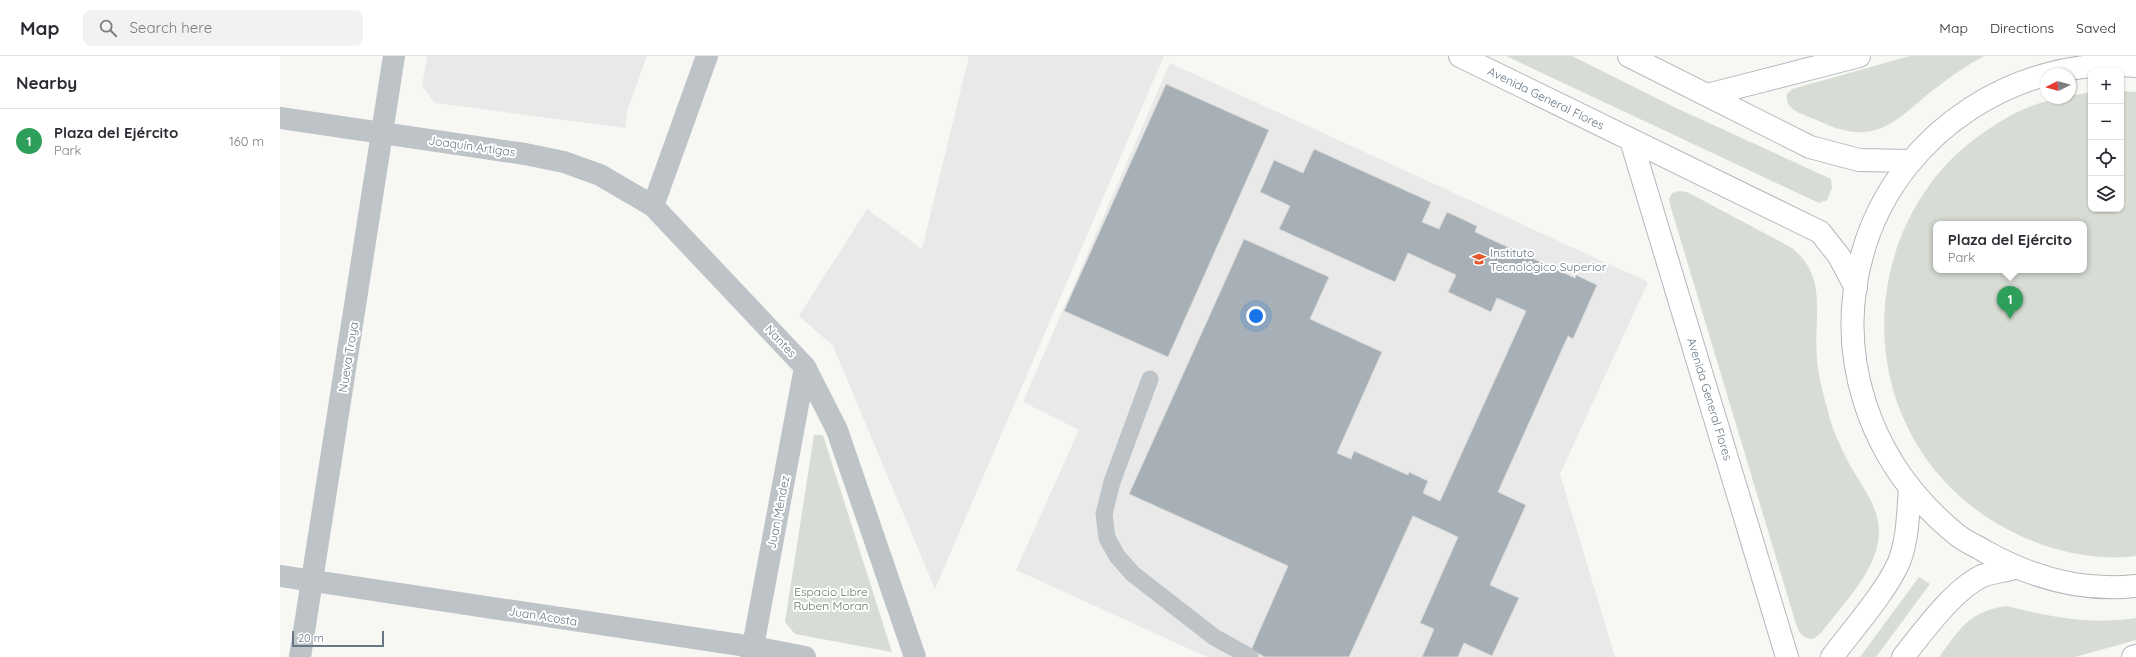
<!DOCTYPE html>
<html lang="en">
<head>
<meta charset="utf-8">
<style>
  :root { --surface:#fff; --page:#f2f2f3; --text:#2b2b33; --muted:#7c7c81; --line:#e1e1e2; --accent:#1a73e8 }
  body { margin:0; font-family:Quicksand,sans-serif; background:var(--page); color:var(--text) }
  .controls { position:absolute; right:12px; top:12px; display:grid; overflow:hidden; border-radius:8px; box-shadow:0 1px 3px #0004 }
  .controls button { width:36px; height:36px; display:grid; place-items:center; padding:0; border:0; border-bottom:1px solid var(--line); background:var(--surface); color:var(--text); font:20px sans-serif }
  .compass { position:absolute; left:1760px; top:12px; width:36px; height:36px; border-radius:50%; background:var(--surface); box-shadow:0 1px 3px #0004; rotate:264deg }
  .scale { position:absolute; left:12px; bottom:10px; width:92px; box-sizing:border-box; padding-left:4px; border:2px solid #677785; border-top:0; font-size:11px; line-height:14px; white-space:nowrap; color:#677785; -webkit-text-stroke:3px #fff; paint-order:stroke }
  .you { position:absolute; left:976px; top:260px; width:14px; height:14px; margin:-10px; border:3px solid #fff; border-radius:50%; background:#1a73e8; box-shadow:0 0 0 6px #1a73e833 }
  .badge { display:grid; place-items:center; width:26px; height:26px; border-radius:50%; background:var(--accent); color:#fff; font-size:13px; font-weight:700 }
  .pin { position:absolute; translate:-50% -33px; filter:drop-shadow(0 1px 2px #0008) }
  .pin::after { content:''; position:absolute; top:21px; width:14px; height:12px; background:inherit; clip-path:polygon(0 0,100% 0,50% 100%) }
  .popup { position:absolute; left:1653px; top:165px; width:154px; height:52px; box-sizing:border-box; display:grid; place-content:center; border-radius:8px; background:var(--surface); filter:drop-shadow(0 1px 3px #0005); font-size:13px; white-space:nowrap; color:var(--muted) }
  .popup b { font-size:15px; color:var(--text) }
  .popup::after { content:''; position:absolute; left:50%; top:100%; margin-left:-8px; border:8px solid transparent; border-top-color:var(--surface) }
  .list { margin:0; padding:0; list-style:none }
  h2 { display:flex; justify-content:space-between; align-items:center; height:52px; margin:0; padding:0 16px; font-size:17px }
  h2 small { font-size:13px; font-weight:400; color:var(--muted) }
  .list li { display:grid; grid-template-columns:26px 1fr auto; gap:12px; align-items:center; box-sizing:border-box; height:64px; padding:0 16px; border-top:1px solid var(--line) }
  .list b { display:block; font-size:15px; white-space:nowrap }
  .list p { margin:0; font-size:13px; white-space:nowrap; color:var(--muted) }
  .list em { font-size:13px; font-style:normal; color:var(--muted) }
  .icon { flex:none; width:22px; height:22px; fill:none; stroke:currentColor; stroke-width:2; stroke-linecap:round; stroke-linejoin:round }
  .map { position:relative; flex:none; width:1856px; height:601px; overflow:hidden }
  header { display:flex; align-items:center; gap:24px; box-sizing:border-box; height:56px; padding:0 20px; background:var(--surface); border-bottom:1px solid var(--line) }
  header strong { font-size:19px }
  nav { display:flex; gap:22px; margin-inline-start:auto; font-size:14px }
  .search { width:280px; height:36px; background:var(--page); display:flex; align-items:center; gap:10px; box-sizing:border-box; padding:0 14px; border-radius:8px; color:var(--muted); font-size:15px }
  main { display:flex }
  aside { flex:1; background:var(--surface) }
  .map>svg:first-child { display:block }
  .built { fill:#e8e9e8 }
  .green { fill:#d7dcd4; fill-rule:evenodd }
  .building { fill:#a7b0b6; stroke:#d9d9d7 }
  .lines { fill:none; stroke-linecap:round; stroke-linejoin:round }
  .secondary-casing { stroke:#b3b8bd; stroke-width:24 }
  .primary-casing { stroke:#b2b7bb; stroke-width:24 }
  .service { stroke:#bec3c7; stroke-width:17 }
  .minor { stroke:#bec3c7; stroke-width:22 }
  .secondary { stroke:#fff; stroke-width:22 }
  .primary { stroke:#fff; stroke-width:22 }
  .labels { text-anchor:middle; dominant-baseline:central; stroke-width:4; stroke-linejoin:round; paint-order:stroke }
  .street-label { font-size:12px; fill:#677785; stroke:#fff }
  .poi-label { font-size:12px; fill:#677785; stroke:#fff; text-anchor:start }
  .park-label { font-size:12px; fill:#667762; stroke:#fff }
</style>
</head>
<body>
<header>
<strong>Map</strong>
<div class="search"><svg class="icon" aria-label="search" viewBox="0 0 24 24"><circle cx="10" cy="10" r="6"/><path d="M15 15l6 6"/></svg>Search here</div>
<nav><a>Map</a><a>Directions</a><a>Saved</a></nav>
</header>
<main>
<aside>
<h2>Nearby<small></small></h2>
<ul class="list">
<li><span class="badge" style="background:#2e9e5b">1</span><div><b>Plaza del Ejército</b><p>Park</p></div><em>160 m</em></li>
</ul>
</aside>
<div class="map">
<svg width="1856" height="601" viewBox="0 0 1856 601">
  <rect width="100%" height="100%" fill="#f7f7f4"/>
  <path class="built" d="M147 0H367L348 52 345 72 155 47 142 30Z
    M689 0H884L655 533 553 290 519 260 587 153 642 193Z
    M890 7 1368 226 1280 418 1335 601H927L736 514 799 374 743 346Z"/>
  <path class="green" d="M1226 0H1292L1394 51 1551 123 1552 132 1547 144 1539 147Z
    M1630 0H1704C1687 9 1671 20 1656 32 1631 50 1610 79 1575 76 1559 75 1544 67 1529 61 1517 56 1505 52 1507 38L1512 33Z
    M1841 35 1856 36V500C1817 505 1774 496 1739 479 1691 457 1650 419 1627 370 1578 270 1610 140 1703 77 1728 60 1759 42 1790 42V40L1811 36V153H1841ZM1656 168H1804V214H1656Z
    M1399 135 1407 136 1512 192C1549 222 1533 261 1537 302 1538 320 1543 338 1548 355 1552 374 1562 394 1571 411 1585 435 1603 456 1598 486 1593 518 1560 552 1541 577L1533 583C1522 582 1520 578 1516 568L1391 152 1389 143 1392 137Z
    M534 379H543L612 596 515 578 505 566Z
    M1639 521 1650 528 1596 601H1580Z
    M1726 550C1772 561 1808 569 1856 562V584L1795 601H1659C1681 572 1688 556 1726 550Z"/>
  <path class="building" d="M886 28 989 74 888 301 784 255Z
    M1034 93 1151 146 1142 166 1159 173 1167 156 1197 170 1195 176 1295 222 1296 219 1317 229 1293 283 1288 280 1218 436 1246 449 1210 529 1239 542 1212 600 1184 587 1178 601H1142L1154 573 1140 567 1178 481 1133 460 1069 601H985L971 594 1008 510 849 438 964 183 1049 221 1030 263 1102 296 1057 397 1071 403 1074 395 1128 419 1129 416 1148 425 1143 437 1160 445 1246 255 1217 242 1211 256 1168 236 1176 219 1128 197 1115 226 999 173 1010 150 980 136 994 104 1023 117Z"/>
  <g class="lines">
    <defs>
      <path id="secondary" d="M1180 0 1540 176 1559 200 1576 232
        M1349 0 1530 91 1579 104 1631 105
        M1427 39 1579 0
        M1351 84 1507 601
        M1853 601 1856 600"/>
      <path id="primary" d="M1856 10C1739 0 1623 74 1586 186 1550 296 1589 407 1676 478 1685 486 1697 490 1706 496 1753 522 1802 536 1856 530
        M1552 601C1572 574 1606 536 1619 506 1628 483 1628 457 1630 433
        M1623 601C1643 576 1673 534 1702 520 1712 516 1725 515 1735 512"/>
    </defs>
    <use href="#secondary" class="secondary-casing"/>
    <use href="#primary" class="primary-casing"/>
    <path class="service" d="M870 323 832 426 824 458 827 482 837 500 853 518 934 581 970 601"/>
    <path class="minor" d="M0 62 245 98 284 106 320 119 373 150 525 311 557 374 635 601
      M373 150 427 0
      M0 520 473 591 525 601
      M20 601 114 0
      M471 601 525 311"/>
    <use href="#secondary" class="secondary"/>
    <use href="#primary" class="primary"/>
  </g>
  <defs>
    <symbol id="school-bare" viewBox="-9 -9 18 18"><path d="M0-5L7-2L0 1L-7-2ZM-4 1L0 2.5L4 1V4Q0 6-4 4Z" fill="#e0582c" stroke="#fff" stroke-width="2.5" paint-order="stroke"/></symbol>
  </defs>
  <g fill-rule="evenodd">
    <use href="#school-bare" x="1189" y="193" width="20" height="20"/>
  </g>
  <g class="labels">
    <g class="street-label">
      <text transform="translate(1266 42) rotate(26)">Avenida General Flores</text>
      <text transform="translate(192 90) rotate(8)">Joaquín Artigas</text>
      <text transform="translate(501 285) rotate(47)">Nantes</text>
      <text transform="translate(68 301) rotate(-81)">Nueva Troya</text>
      <text transform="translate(1430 343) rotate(73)">Avenida General Flores</text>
      <text transform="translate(498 456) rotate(-79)">Juan Méndez</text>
      <text transform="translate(263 560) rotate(9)">Juan Acosta</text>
    </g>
    <g class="poi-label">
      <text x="1210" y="196">Instituto<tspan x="1210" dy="14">Tecnológico Superior</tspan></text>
    </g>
    <g class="park-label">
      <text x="551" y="535">Espacio Libre<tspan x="551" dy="14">Ruben Moran</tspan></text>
    </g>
  </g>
</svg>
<div class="controls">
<button>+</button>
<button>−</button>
<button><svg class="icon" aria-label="locate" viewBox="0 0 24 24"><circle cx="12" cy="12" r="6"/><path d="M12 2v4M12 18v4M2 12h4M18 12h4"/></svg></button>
<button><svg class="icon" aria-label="layers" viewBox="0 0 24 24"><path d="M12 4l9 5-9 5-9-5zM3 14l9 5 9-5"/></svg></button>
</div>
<svg class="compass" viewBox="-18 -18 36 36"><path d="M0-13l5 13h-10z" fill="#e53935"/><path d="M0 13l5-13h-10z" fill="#7c7c81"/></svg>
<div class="scale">20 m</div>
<div class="you"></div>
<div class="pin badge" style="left:1730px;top:263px;background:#2e9e5b">1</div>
<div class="popup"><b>Plaza del Ejército</b>Park</div>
</div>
</main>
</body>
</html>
